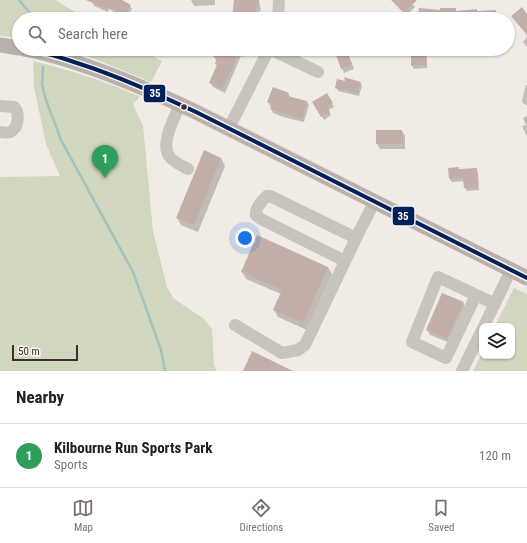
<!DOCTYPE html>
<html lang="en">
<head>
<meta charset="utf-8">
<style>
  :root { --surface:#fff; --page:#f6f6f6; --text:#202124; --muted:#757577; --line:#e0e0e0; --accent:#7a716c }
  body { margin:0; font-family:"Roboto Condensed",sans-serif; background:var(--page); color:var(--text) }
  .controls { position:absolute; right:12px; bottom:12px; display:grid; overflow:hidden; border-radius:8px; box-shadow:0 1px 3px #0004 }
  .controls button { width:36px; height:36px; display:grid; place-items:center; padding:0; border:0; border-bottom:1px solid var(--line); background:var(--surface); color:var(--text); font:20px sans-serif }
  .scale { position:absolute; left:12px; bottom:10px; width:66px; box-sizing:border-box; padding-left:4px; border:2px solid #3b302b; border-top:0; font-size:11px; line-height:14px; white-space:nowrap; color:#3b302b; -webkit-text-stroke:3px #fbf5ee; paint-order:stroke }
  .you { position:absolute; left:245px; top:238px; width:14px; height:14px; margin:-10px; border:3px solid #fff; border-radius:50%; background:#1a73e8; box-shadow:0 0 0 6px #1a73e833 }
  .badge { display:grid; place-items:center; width:26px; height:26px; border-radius:50%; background:var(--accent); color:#fff; font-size:13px; font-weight:700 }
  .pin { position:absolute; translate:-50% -33px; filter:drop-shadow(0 1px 2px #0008) }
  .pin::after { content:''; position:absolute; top:21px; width:14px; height:12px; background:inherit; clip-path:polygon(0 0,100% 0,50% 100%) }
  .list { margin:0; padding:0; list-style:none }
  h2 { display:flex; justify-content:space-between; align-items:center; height:52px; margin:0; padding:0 16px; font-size:17px }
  h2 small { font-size:13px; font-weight:400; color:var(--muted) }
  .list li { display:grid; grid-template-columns:26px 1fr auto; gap:12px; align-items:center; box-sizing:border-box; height:64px; padding:0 16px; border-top:1px solid var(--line) }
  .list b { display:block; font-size:15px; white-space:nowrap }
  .list p { margin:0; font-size:13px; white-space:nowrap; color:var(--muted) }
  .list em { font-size:13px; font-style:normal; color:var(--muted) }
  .icon { flex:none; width:22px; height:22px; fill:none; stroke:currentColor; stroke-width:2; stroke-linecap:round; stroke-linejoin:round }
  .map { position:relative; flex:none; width:527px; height:371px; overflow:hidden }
  .search { position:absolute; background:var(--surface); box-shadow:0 1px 3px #0004; left:12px; right:12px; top:12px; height:44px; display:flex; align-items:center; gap:10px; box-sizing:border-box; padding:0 14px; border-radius:22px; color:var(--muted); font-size:15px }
  .sheet { height:116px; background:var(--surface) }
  nav { display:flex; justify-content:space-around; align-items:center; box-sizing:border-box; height:56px; border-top:1px solid var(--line); background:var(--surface); font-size:11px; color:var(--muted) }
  nav a { display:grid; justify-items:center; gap:2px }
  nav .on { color:var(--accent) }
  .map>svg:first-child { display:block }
  .green { fill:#d1d6bf }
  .shadow { fill:#0003 }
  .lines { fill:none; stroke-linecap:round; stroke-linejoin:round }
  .stream { stroke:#a1c2c1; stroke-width:2.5 }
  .building { fill:#c3afa7 }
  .minor { stroke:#c9c3be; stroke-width:12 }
  .major { stroke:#b8b1ad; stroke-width:15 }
  .bus-1-casing { stroke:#fbf5ee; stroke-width:7 }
  .bus-1 { stroke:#00205b; stroke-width:4 }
  .bus-dot { fill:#3b302b; stroke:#fbf5ee; stroke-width:1.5 }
  .line-badge { stroke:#fbf5ee; stroke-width:1.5 }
  .badge-label { font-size:11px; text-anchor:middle; font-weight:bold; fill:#fff }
</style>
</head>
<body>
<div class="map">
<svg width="527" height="371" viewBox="0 0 527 371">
  <rect width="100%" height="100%" fill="#f0ebe5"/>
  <path class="green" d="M0 0H55L87 19H19V38L0 36Z
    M65 49H140L162 61 151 82 90 57Z
    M33 61C70 70 106 81 140 97L133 104 143 126 153 231 167 287 173 298 204 319 212 329 214 365 217 371H0V177L60 176 46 144 34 87Z
    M514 288 527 294V371H473L482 353V356H512V326H495Z"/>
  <path class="shadow" d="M94 0H120L130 6 132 9 129 14 138 19H129L130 15H129L126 19 109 9 108 12 94 6 92 2Z
    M191 0H215V5L194 6Z
    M246 0H259L261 11H259L258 19H233Z
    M395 0H409L415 7 406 16 396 4Z
    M185 13 191 19H180Z
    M527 37V47L523 42Z
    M216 49H248L244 57 241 56 225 93 213 87 210 82 217 66 216 64 217 61 213 56Z
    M332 49H346L354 69 344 73 335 51 334 52Z
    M425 53 427 57V68L414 69 412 65Z
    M347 83H360L362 86 359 96 338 91 336 87Z
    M526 85H527V105L524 104 522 101Z
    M273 88 288 93 290 97 307 102 309 105 304 122 283 117 273 113 271 109 272 107 270 106 268 102Z
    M327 95 334 107 328 110 331 115 324 120 314 102Z
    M527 116V137L522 126 526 125 523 118Z
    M402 131 405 136V149H380L377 144Z
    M221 158 225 166 198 232 181 225 177 218Z
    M476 169 478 173 479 190 467 191 465 188V181L452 182 450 179 459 170Z
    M328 267 332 274 307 330 278 317 274 310 281 294 246 279 242 272Z
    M442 294 463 303 466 309 450 343 430 335 427 330Z"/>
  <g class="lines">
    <path class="stream" d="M19 0 35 19
      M43 67 42 84 45 97 61 140 133 272 161 350 165 371"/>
  </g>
  <path class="building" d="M86 0H122L131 5 124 16 107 6 106 9Z
    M234 0H258L259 6 257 7 255 19H232Z
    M391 0H417L404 13Z
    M522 7 527 14V35L511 16Z
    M419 8 440 10V8H456V11L477 9V11L496 10V19H418Z
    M215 49H239L233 67 222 89 209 83 217 65 215 64 217 57 212 56Z
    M344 49H346L352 64 341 69 335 52Z
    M426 52V65L411 66V53Z
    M344 77 361 82 358 93 335 88 337 79 345 81Z
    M273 87 289 93 287 96 307 101 302 119 281 113 270 109 272 104 267 102Z
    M327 93 333 103 327 106 330 112 321 117 312 102Z
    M376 130H402L403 144H376Z
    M204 150 221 158 194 225 176 218Z
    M459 167V169L477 168 478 187 464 188 463 178 449 179 448 168Z
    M257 235 328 267 303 323 273 310 282 290 241 272Z
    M442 293 464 302 447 339 426 330Z
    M252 351 293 371H243Z"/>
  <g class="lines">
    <path class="minor" d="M278 19 279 0
      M270 49 318 72
      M180 104C175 117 159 145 170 157 173 162 183 166 188 169
      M0 106 14 107C20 113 19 128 10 132 7 133 3 132 0 132
      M229 128 269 49
      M345 261 261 219 256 215C255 209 262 200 267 196H270L356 238
      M476 295 446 358 412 342 438 277 495 304
      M235 325 282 353 298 350 305 345 361 228 375 201
      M484 326 511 270
      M462 371 482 330"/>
    <path class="major" d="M0 45 19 48
      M24 49C39 51 54 56 68 60 113 74 154 92 196 112L527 278"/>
    <defs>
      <path id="bus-1" d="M24 49C42 52 60 57 77 63 118 76 157 94 196 112L527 278"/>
    </defs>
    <use href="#bus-1" class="bus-1-casing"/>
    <use href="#bus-1" class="bus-1"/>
  </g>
  <circle class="bus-dot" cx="184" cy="107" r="3.5"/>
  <g class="line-badge">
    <rect x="143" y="84" width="23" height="19" rx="4" fill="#00205b"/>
    <rect x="392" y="206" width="23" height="20" rx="4" fill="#00205b"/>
  </g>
  <g class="badge-label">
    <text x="155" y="97">35</text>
    <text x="403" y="220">35</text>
  </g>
</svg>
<div class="controls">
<button><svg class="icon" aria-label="layers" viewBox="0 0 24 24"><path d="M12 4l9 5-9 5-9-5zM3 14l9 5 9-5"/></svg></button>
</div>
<div class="scale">50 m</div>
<div class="you"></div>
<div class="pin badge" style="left:105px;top:178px;background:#2e9e5b">1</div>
<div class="search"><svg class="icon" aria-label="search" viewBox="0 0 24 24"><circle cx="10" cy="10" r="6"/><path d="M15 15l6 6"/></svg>Search here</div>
</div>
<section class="sheet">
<h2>Nearby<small></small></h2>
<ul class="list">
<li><span class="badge" style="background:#2e9e5b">1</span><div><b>Kilbourne Run Sports Park</b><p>Sports</p></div><em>120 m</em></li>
</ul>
</section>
<nav>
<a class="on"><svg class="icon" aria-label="map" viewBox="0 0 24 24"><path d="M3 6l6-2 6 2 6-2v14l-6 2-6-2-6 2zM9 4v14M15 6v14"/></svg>Map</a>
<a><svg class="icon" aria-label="directions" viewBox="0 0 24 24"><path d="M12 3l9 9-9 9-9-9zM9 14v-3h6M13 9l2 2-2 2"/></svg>Directions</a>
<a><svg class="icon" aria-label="saved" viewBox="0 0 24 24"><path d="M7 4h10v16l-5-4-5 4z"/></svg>Saved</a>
</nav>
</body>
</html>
